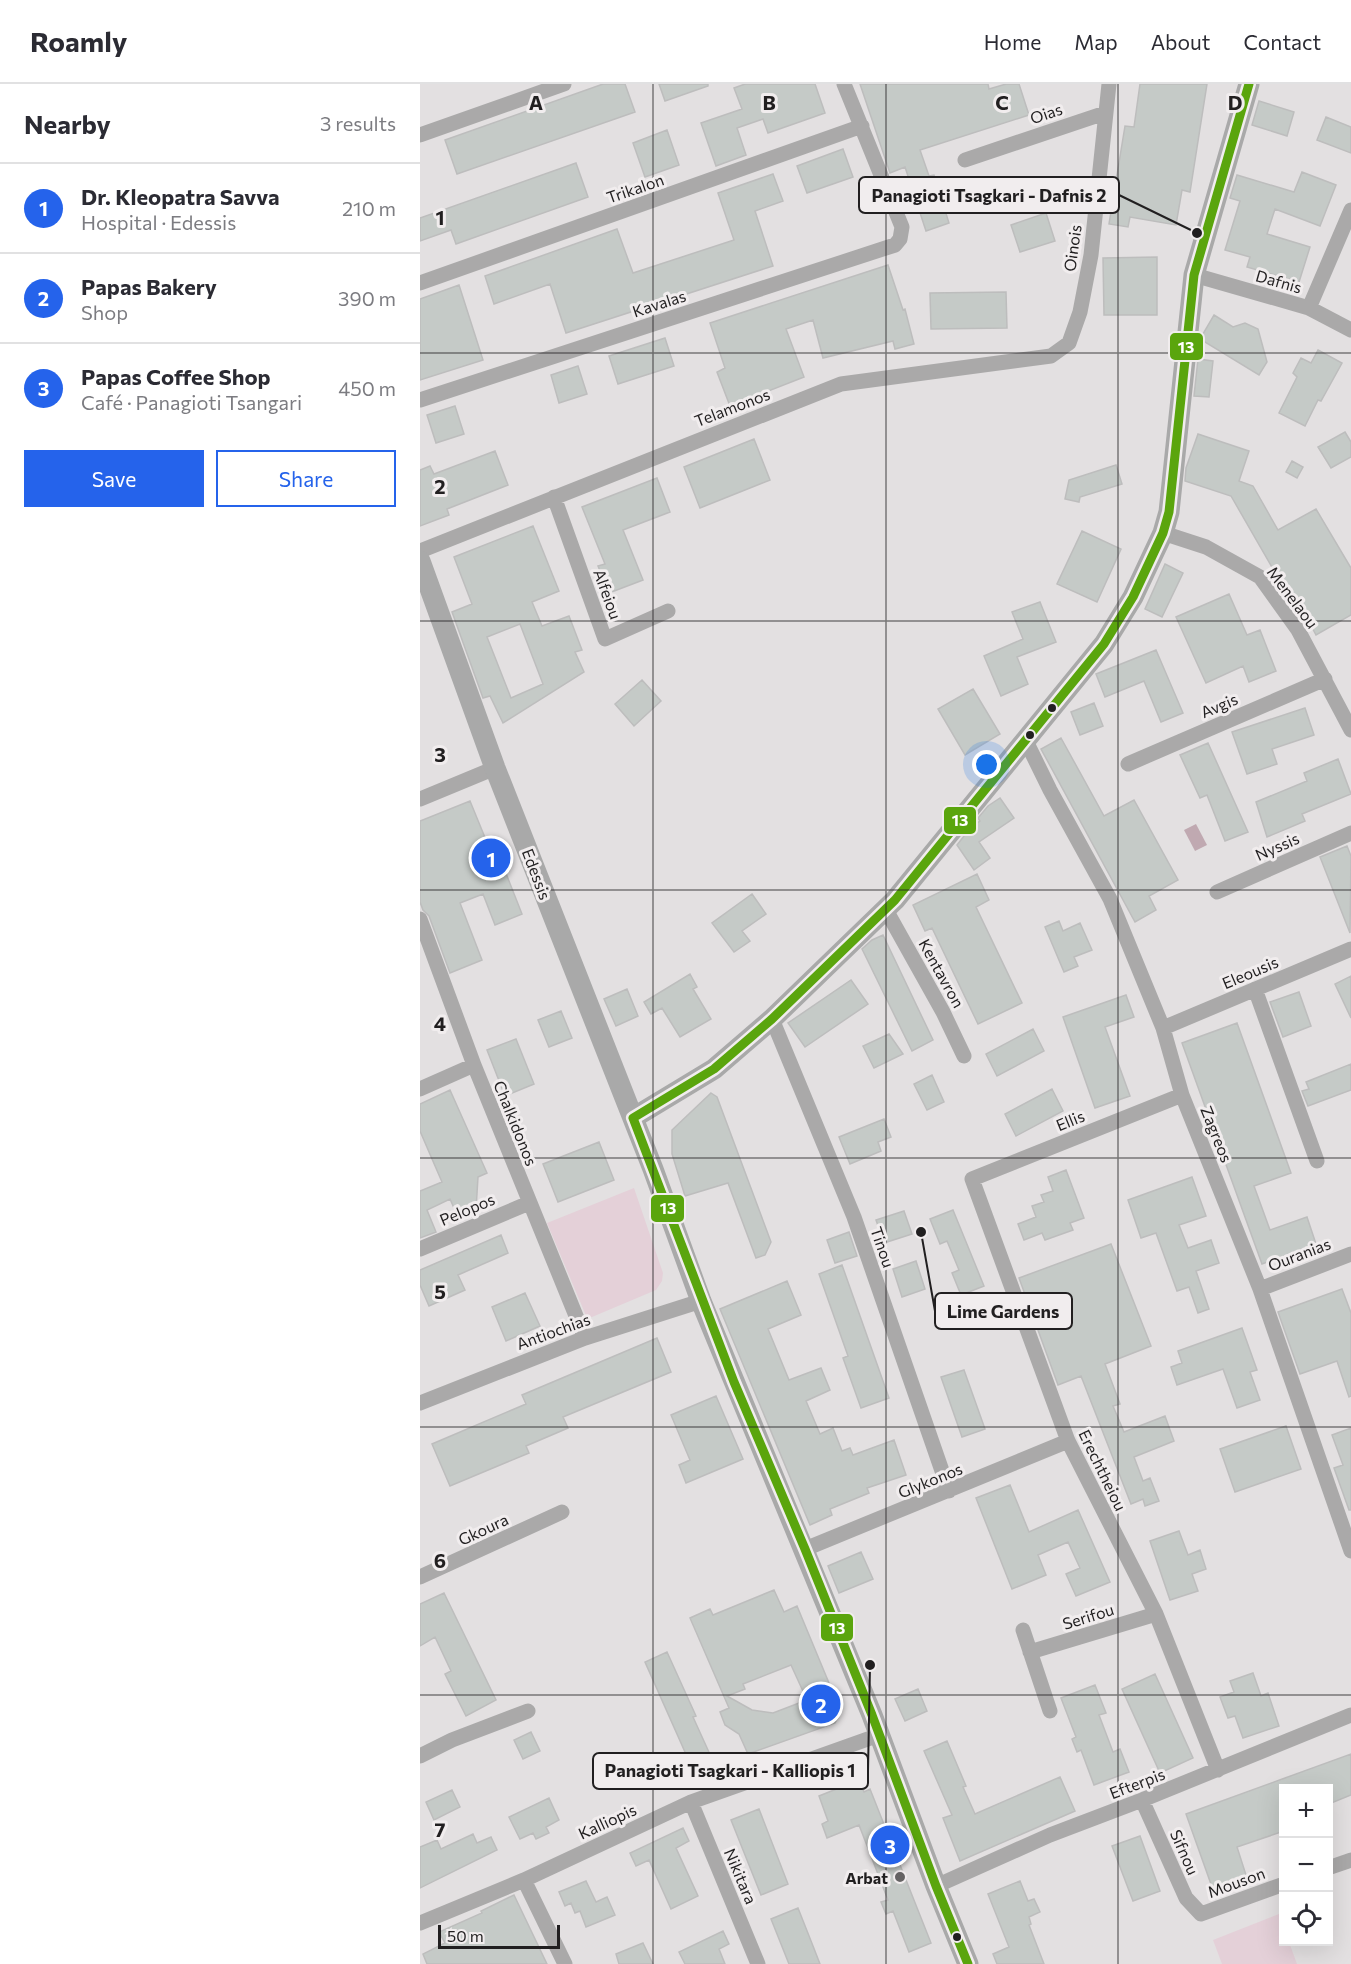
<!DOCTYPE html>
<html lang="en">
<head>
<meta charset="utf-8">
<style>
  :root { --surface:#fff; --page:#f7f7f7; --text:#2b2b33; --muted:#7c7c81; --line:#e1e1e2; --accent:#2563eb }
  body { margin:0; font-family:Commissioner,sans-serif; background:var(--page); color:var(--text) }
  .controls { position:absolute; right:18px; bottom:18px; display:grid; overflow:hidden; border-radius:0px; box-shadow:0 6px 24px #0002 }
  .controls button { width:54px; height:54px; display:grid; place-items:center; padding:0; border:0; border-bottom:2px solid var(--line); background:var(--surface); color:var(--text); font:30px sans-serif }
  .scale { position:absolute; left:18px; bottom:15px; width:122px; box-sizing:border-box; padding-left:6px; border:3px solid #211f20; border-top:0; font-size:16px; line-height:21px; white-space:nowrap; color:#211f20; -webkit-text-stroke:4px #f1edee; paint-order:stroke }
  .you { position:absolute; left:567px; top:681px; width:21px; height:21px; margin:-15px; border:4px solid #fff; border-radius:50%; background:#1a73e8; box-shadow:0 0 0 9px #1a73e833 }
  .badge { display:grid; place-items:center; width:39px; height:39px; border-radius:50%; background:var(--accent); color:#fff; font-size:20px; font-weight:700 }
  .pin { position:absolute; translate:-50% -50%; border:3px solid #fff; box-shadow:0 2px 6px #0006 }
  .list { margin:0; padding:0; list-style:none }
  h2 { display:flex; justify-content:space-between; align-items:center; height:78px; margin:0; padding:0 24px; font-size:26px }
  h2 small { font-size:20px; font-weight:400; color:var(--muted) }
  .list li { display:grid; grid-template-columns:39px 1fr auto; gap:18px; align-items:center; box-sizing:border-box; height:90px; padding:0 24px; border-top:2px solid var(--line) }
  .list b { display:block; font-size:22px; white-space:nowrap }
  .list p { margin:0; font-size:20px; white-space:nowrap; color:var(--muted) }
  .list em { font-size:20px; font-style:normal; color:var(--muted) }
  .actions { display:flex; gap:12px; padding:18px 24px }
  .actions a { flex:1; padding:14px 0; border:2px solid var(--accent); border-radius:0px; text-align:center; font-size:21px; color:var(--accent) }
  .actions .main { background:var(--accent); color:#fff }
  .icon { flex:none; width:33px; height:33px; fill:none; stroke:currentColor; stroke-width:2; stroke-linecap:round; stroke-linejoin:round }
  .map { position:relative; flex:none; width:931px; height:1880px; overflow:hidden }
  header { display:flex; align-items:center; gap:36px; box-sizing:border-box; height:84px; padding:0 30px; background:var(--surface); border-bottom:2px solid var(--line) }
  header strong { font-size:28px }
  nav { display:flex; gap:33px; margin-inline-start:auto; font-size:21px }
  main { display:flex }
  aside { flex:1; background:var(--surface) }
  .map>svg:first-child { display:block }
  .green { fill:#e4d0d8 }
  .water { fill:#c0a9b1 }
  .building { fill:#c5cac7; stroke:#bdbdbd; stroke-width:1.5; fill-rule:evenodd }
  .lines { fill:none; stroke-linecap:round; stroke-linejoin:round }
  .street { stroke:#aaa9a9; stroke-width:15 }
  .secondary { stroke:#a9a9a9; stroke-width:21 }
  .bus-1-casing { stroke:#f1edee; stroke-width:14 }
  .bus-1 { stroke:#5aa50d; stroke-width:9 }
  .grid { fill:none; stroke:#211f20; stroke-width:1.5; stroke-opacity:0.55 }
  .bus-dot { fill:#211f20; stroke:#f1edee; stroke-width:2 }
  .poi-dot { fill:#656364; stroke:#f1edee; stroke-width:2 }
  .labels { text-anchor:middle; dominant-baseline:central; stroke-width:6; stroke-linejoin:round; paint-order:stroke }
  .street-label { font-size:16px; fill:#211f20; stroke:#f1edee }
  .poi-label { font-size:16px; font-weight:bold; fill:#211f20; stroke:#f1edee; text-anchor:end }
  .grid-label { font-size:20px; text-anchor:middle; font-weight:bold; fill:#211f20; stroke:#f1edee; stroke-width:6; stroke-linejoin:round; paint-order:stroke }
  .leader { fill:none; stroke:#211f20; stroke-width:2 }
  .callout-dot { fill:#211f20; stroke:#f1edee; stroke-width:2 }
  .callout { fill:#f1edee; stroke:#211f20; stroke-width:2 }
  .callout-label { font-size:18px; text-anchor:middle; font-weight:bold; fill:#211f20 }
  .line-badge { stroke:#f1edee; stroke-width:2 }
  .badge-label { font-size:16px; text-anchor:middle; font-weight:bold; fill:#fff }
</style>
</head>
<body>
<header>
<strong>Roamly</strong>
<nav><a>Home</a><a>Map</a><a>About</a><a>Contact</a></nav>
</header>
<main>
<aside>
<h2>Nearby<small>3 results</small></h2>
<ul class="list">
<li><span class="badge">1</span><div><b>Dr. Kleopatra Savva</b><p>Hospital · Edessis</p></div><em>210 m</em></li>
<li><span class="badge">2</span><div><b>Papas Bakery</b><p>Shop</p></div><em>390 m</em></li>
<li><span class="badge">3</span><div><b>Papas Coffee Shop</b><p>Café · Panagioti Tsangari</p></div><em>450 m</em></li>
</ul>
<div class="actions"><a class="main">Save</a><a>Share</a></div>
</aside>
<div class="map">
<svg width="931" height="1880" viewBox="0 0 931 1880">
  <rect width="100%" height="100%" fill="#e3e0e1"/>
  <path class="green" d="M214 1104 243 1189 242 1197 236 1206 172 1233 167 1234 127 1139Z
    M859 1830 863 1842 864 1858H869L877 1880H802L793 1856Z"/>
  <path class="water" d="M776 740 787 761 775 767 764 746Z"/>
  <path class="building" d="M183 0H205L215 28 37 90 25 56Z
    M239 0H288V2L245 17Z
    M325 0H395L405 29 348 49 343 35 317 44 326 71 296 82 281 39 322 25 314 4Z
    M440 0H568L569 5 586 0H599L609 31 500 66 509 92 514 91 529 139 506 147 485 83 470 89Z
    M720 0H787L770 108 762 106 756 141 710 133 708 143 689 140 705 42 714 43Z
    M839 17 874 28 867 52 832 41Z
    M906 33 931 43V69L897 56Z
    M247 46 259 81 225 93 213 59Z
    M423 65 433 93 387 109 377 82Z
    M156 79 168 113 36 160 31 146 0 157V134Z
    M882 88 916 101 900 142 855 125 847 150 890 163 879 198 827 183 830 173 805 166 820 117 810 114 817 91 874 108Z
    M353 90 363 117 335 127 353 182 146 249 130 200 74 220 65 192 197 145 213 189 314 156 298 109Z
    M626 129 635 157 600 168 591 141Z
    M737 173V231H684L683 174Z
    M468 181 483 226 485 225 494 260 475 265 473 257 403 274 393 236 366 245 384 293 310 322 297 288 305 284 290 239Z
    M39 201 63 276 0 296V215Z
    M586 208 587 244 511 245 510 209Z
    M794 231 813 243 825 239 838 245 847 278 839 291 780 255Z
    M245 254 254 282 198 300 189 272Z
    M898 266 922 279 901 317 898 316 885 342 859 329 877 293 873 289 881 274 891 279Z
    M778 275 793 277 789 313 774 312Z
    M158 282 167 310 139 319 131 291Z
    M35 322 44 350 16 359 7 331Z
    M925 348 931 358V373L911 384 898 363Z
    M778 350 829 367 819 397 833 402 858 446 896 425 931 484V531L896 551 887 534 883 536 879 530 811 412 765 397 766 384Z
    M334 355 350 396 280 424 264 383Z
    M75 367 88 401 27 425 29 431 0 442V386L10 382 14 390Z
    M872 377 883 383 877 394 866 388Z
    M696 381 702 400 660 413 659 418 645 415 649 396Z
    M237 394 250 428 203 446 223 496 189 509 178 482 185 480 162 423Z
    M113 442 139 507 112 518 122 542 149 532 162 566 155 568 164 588 83 639 70 612 63 614 32 528 52 520 34 473ZM100 540 123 600 91 614 67 553Z
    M662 447 701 465 677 518 637 500Z
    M745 480 763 489 742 533 725 525Z
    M809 510 827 551 840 546 856 587 829 598 823 582 786 599 756 533Z
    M620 518 636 558 597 573 608 600 581 612 564 572 603 555 592 528Z
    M736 566 763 629 741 638 724 597 685 613 676 590Z
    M222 596 241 617 214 642 195 620Z
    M553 605 580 650 545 671 518 625Z
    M674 619 683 642 660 651 651 628Z
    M885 624 894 651 852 665 857 680 827 690 812 648Z
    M641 654 684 732 714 716 758 796 729 812 736 826 715 838 621 665Z
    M788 659 828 748 805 757 787 711 780 714 760 671Z
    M918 675 931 710 882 730 885 737 847 753 836 718 887 697 884 689Z
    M580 714 594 734 559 758 570 774 554 786 537 761 551 743 560 737 558 734 568 722Z
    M50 717 66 756 72 754 102 830 75 841 63 810 40 819 62 876 30 889 9 832 3 826 0 818V737Z
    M927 762 931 772 930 849 900 773Z
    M557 790 569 816 556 823 602 919 558 940 512 844 505 847 493 821Z
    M332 810 346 830 322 847 330 857 314 868 292 839Z
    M639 837 643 847 660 839 672 866 654 873 658 882 644 888 625 843Z
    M463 851 513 956 492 967 442 865 452 856Z
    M270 890 277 903 273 905 291 935 260 953 242 924 231 930 224 918Z
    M931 892V934L915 900Z
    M431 896 448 920 385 963 368 939Z
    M207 905 218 932 196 942 184 915Z
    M879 908 891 942 863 953 850 918Z
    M706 911 714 933 685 943 710 1012 675 1024 643 933Z
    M141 927 152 954 129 963 118 936Z
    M817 939 871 1089 834 1102 850 1146 887 1133 896 1160 842 1180 762 959Z
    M613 945 624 967 577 992 566 970Z
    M469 950 483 970 454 984 443 962Z
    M96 955 114 1000 85 1012 67 966Z
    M931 980V1006L888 1022 882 1007 889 1005 886 998Z
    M512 991 524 1018 507 1026 494 1000Z
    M632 1005 643 1027 596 1052 585 1030Z
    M30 1006 67 1089 58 1093 56 1126 38 1133 30 1115 7 1126 16 1148 0 1154V1107L22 1098 0 1047V1020Z
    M291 1009 297 1013 351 1158 345 1171 336 1174 308 1099 265 1112 252 1070V1046Z
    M464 1035 471 1053 458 1058 461 1067 430 1080 419 1053Z
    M179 1058 194 1096 138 1118 123 1080Z
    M646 1086 664 1134 650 1139 653 1146 625 1156 622 1149 604 1156 598 1140 616 1133 612 1122 624 1118 621 1111 633 1107 628 1093Z
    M772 1093 786 1132 759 1141 768 1164 791 1156 799 1179 776 1187 789 1225 778 1229 769 1203 757 1207 736 1149 721 1154 708 1116Z
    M533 1126 564 1202 541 1211 532 1189 539 1186 527 1157 520 1160 510 1135Z
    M484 1127 492 1150 464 1159 456 1136Z
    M429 1148 437 1172 415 1179 407 1156Z
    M81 1151 88 1169 38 1191 45 1206 9 1222 0 1201V1186Z
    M691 1160 731 1262 685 1280 700 1320 693 1322 704 1348 745 1332 754 1357 714 1373 723 1397 730 1394 739 1417 725 1422 723 1415 711 1420 661 1292 638 1301 599 1194Z
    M496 1177 505 1205 482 1213 473 1185Z
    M422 1181 469 1314 441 1324 423 1274 428 1272 399 1190Z
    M367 1197 381 1231 348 1245 369 1296 401 1284 410 1306 386 1317 400 1350 413 1344 422 1367 430 1364 433 1371 474 1356 486 1391 447 1404 449 1409 410 1425 412 1431 390 1441 300 1225Z
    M922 1205 931 1229V1312L929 1313 917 1277 880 1290 858 1228Z
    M105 1209 120 1242 86 1257 72 1223Z
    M822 1244 837 1286 830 1288 840 1316 817 1324 803 1285 757 1301 751 1283 762 1279 758 1267Z
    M237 1254 251 1288 143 1333 148 1344 106 1362 109 1369 30 1402 12 1360 106 1320 102 1311Z
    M544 1286 565 1345 542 1353 521 1293Z
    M296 1312 323 1375 266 1399 259 1381 270 1376 251 1331Z
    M866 1342 881 1385 815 1408 800 1365Z
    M931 1344V1426H929L914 1384 923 1381 912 1351Z
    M590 1401 609 1448 658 1426 690 1498 656 1512 646 1490 660 1484 648 1458 618 1471 626 1491 592 1505 556 1414Z
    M759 1447 768 1471 780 1466 786 1485 772 1490 778 1507 750 1516 730 1457Z
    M441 1468 453 1495 419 1509 408 1482Z
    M354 1506 364 1528 377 1522 421 1628 415 1639 328 1670 319 1650 305 1641 300 1628 309 1624 270 1534 290 1525 293 1531ZM371 1581 387 1616 353 1629 332 1626 307 1612 325 1605 323 1600Z
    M24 1509 76 1616 46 1632 25 1590 31 1587 15 1553 0 1562V1520Z
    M247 1568 276 1632 273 1633 293 1677 273 1686 225 1578Z
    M833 1589 841 1612 848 1609 859 1642 823 1654 815 1632 808 1634 800 1613 814 1608 810 1597Z
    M735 1590 773 1674 740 1689 702 1605Z
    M675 1601 686 1629 679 1631 693 1668 700 1665 709 1688 674 1701 661 1666 657 1668 652 1655 656 1653 641 1614Z
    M498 1605 507 1627 485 1637 475 1615Z
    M111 1648 120 1667 103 1675 94 1656Z
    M527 1657 546 1702 543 1703 555 1730 640 1693 655 1727 540 1777 523 1734 532 1731 504 1667Z
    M931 1670V1711L909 1720V1704H864V1747L817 1763 826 1791 792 1803 766 1730Z
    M439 1696 444 1708 450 1705 511 1859 489 1868 473 1827 466 1830 461 1818 468 1816 439 1741 407 1754 402 1740 408 1737 399 1712Z
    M32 1706 40 1723 14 1736 6 1718Z
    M129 1714 139 1736 126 1743 129 1749 116 1755 113 1749 100 1755 89 1733Z
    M339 1725 368 1800 341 1811 311 1736Z
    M263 1744 269 1757 256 1764 278 1812 251 1825 229 1776 216 1782 210 1769Z
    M53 1750 57 1759 71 1753 77 1766 0 1804V1763L17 1756 21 1765Z
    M720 1752 740 1807 713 1817 692 1762Z
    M166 1797 176 1818 187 1813 195 1831 166 1843 160 1827 155 1829 151 1819 145 1822 139 1808Z
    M600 1797 608 1817 614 1815 620 1828 609 1833 611 1840 609 1841 624 1880H577L573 1870 589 1863 568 1810Z
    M94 1811 127 1880H7L3 1870 25 1859 19 1848 62 1829 61 1827Z
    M378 1824 393 1862 400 1880H369L351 1835Z
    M303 1847 309 1860 299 1865 305 1880H265L259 1868Z
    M223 1859 233 1880H199L196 1870Z"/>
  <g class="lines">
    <path class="street" d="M0 51 144 0
      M545 76 685 29
      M774 191 889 224 931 246
      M0 199 442 42
      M889 224 931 126
      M0 316 475 161 480 155 482 143 424 0
      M134 413 185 555 248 527
      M743 449 786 463 840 493 878 546 931 646
      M0 467 421 300 631 272 649 259 660 228 671 171 689 0
      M606 657 630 706 690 815 743 944 762 1011 840 1205 931 1467
      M708 680 905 595
      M0 715 75 684
      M797 808 931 749
      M466 826 523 928 544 972
      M0 835 54 981 165 1254
      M835 905 897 1077
      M352 935 434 1133 529 1407
      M743 944 931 865
      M0 1005 54 981
      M762 1011 552 1095 648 1357 736 1530 798 1686
      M0 1165 109 1119
      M840 1205 931 1170
      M0 1319 165 1254 281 1217
      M385 1465 648 1357
      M0 1493 142 1428
      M603 1546 630 1627
      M610 1568 736 1530
      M0 1672 32 1656 108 1627
      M722 1716 766 1814 781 1830 864 1800
      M271 1718 338 1880
      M908 1784 931 1776
      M104 1796 145 1880
      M516 1802 630 1751 722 1716 931 1631
      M0 1839 104 1796 271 1718 459 1651"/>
    <path class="secondary" d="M0 477 75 684 233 1085 281 1217 452 1631 516 1802 548 1880
      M213 1034 294 985 352 935 475 816 684 560 713 513 743 449 749 428 774 191 829 0"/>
    <defs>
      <path id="bus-1" d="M548 1880 516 1802 452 1631 385 1465 314 1298 213 1034 294 985 352 935 475 816 684 560 713 513 743 449 749 428 774 191 829 0"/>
    </defs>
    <use href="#bus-1" class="bus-1-casing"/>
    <use href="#bus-1" class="bus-1"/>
  </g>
  <path class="grid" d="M233 0V1880M466 0V1880M698 0V1880M0 269H931M0 537H931M0 806H931M0 1074H931M0 1343H931M0 1611H931"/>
  <g class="bus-dot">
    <circle cx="632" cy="624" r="5"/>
    <circle cx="610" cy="651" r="5"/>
    <circle cx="537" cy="1853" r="5"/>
  </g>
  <circle class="poi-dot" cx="480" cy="1793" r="6"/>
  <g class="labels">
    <g class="street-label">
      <text transform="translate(626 29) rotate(-19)">Oias</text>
      <text transform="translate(215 104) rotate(-19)">Trikalon</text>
      <text transform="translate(652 164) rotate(-82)">Oinois</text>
      <text transform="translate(859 197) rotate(16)">Dafnis</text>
      <text transform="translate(239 219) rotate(-18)">Kavalas</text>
      <text transform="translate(312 323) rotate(-21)">Telamonos</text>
      <text transform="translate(188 510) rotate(70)">Alfeiou</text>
      <text transform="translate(873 513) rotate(53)">Menelaou</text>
      <text transform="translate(799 621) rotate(-23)">Avgis</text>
      <text transform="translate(857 762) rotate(-24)">Nyssis</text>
      <text transform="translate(117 790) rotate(69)">Edessis</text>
      <text transform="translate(830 888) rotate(-23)">Eleousis</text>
      <text transform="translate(522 889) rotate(61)">Kentavron</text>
      <text transform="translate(650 1036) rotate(-22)">Ellis</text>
      <text transform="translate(96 1039) rotate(68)">Chalkidonos</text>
      <text transform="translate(797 1050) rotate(68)">Zagreos</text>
      <text transform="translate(47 1125) rotate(-23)">Pelopos</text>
      <text transform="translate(463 1163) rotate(71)">Tinou</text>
      <text transform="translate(879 1170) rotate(-21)">Ouranias</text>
      <text transform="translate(133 1247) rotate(-20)">Antiochias</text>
      <text transform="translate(683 1386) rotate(64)">Erechtheiou</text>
      <text transform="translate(510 1396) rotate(-22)">Glykonos</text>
      <text transform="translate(63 1445) rotate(-25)">Gkoura</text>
      <text transform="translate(668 1532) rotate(-17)">Serifou</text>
      <text transform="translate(717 1699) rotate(-21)">Efterpis</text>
      <text transform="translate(187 1737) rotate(-25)">Kalliopis</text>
      <text transform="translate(765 1768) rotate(66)">Sifnou</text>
      <text transform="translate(321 1792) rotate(67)">Nikitara</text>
      <text transform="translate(816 1798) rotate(-20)">Mouson</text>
    </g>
    <g class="poi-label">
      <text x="468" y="1793">Arbat</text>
    </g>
  </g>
  <g class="grid-label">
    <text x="116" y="26">A</text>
    <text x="349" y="26">B</text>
    <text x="582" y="26">C</text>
    <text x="815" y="26">D</text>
    <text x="20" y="141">1</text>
    <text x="20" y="410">2</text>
    <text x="20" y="678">3</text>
    <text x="20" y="947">4</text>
    <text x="20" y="1215">5</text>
    <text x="20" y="1484">6</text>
    <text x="20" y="1753">7</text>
  </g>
  <path class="leader" d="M777 149L699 111M501 1148L515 1227M450 1581L448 1687"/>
  <g class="callout-dot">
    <circle cx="777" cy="149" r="6"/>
    <circle cx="501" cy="1148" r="6"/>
    <circle cx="450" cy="1581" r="6"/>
  </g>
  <g class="callout">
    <rect x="439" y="93" width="260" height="36" rx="6"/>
    <rect x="515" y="1209" width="137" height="36" rx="6"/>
    <rect x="173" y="1669" width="275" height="36" rx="6"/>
  </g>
  <g class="callout-label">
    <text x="569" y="118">Panagioti Tsagkari - Dafnis 2</text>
    <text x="583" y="1234">Lime Gardens</text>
    <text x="310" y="1693">Panagioti Tsagkari - Kalliopis 1</text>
  </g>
  <g class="line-badge">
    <rect x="749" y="248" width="35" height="29" rx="6" fill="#5aa50d"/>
    <rect x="523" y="722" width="34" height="29" rx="6" fill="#5aa50d"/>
    <rect x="230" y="1110" width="35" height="29" rx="6" fill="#5aa50d"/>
    <rect x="400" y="1529" width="34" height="29" rx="6" fill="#5aa50d"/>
  </g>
  <g class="badge-label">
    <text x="766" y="269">13</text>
    <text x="540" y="742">13</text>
    <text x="248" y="1130">13</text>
    <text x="417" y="1550">13</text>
  </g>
</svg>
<div class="controls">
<button>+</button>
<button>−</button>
<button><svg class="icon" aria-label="locate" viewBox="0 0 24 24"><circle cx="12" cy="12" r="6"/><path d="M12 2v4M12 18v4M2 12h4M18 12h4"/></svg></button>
</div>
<div class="scale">50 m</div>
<div class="you"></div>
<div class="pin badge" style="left:71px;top:774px">1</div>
<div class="pin badge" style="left:401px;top:1620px">2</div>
<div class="pin badge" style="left:470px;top:1761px">3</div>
</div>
</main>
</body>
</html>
